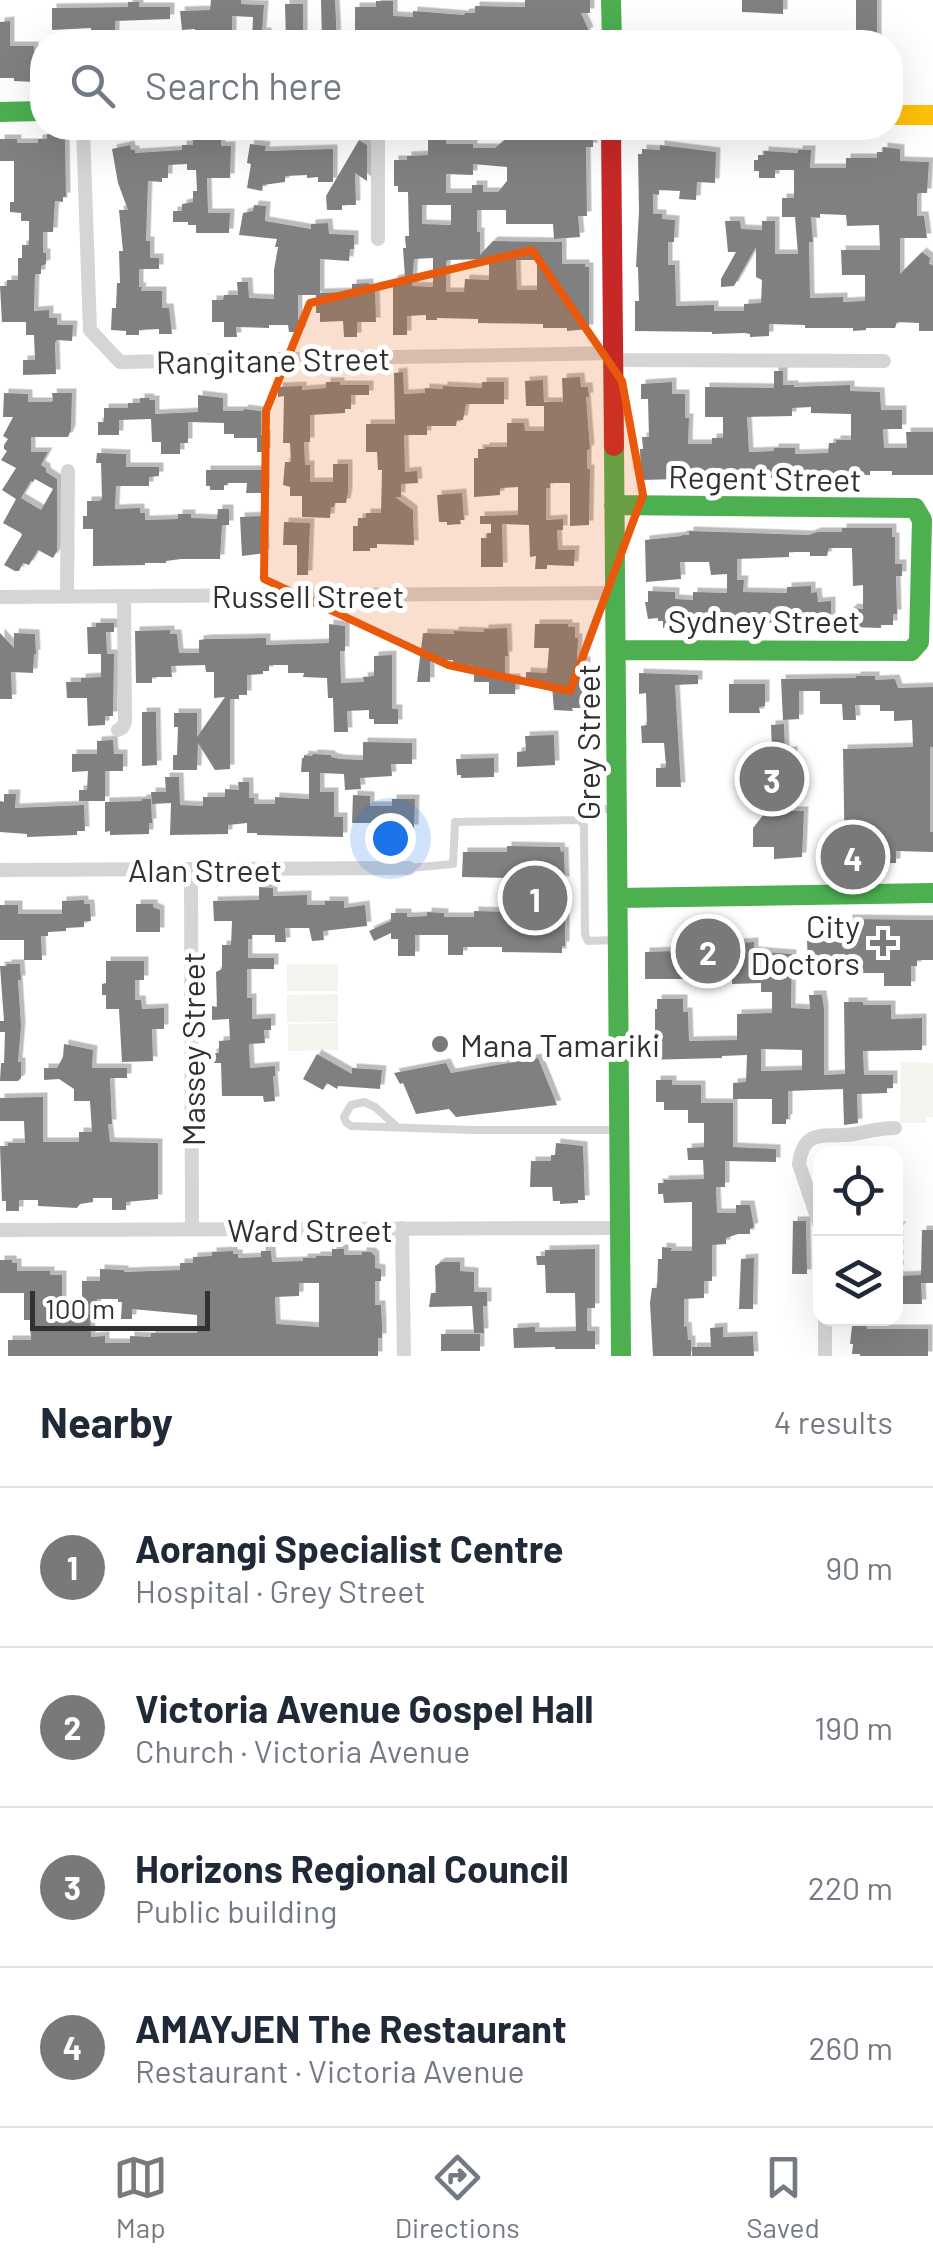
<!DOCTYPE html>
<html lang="en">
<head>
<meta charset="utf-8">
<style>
  :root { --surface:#fff; --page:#f2f2f3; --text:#1f2937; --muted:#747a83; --line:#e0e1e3; --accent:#797979 }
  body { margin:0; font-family:Barlow,sans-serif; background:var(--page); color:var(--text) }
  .controls { position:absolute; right:30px; bottom:30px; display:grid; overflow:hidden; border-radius:20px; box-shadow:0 10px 40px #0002 }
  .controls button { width:90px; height:90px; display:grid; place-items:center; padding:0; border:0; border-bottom:2px solid var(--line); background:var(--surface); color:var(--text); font:50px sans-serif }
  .scale { position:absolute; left:30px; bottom:25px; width:180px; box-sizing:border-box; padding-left:10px; border:5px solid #313131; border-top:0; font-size:28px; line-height:35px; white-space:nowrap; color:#313131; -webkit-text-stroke:8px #fff; paint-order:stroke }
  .you { position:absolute; left:390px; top:838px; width:35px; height:35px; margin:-25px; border:8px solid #fff; border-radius:50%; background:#1a73e8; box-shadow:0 0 0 15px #1a73e833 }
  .badge { display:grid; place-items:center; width:65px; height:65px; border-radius:50%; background:var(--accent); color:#fff; font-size:32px; font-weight:700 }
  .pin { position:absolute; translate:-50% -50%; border:5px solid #fff; box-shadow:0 2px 10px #0006 }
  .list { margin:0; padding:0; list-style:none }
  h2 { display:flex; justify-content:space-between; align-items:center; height:130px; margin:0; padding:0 40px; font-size:42px }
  h2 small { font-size:32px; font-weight:400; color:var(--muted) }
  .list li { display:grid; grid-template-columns:65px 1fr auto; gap:30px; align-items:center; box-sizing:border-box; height:160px; padding:0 40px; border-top:2px solid var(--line) }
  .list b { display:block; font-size:38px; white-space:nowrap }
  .list p { margin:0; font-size:32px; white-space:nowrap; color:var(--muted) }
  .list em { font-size:32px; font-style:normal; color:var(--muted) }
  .icon { flex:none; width:55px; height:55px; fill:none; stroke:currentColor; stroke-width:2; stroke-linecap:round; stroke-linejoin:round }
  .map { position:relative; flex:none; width:933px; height:1356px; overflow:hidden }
  .search { position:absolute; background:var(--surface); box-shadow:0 10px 40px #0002; left:30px; right:30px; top:30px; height:110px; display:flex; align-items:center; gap:25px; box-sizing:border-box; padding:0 35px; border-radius:40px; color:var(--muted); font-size:38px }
  .sheet { height:770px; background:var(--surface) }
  nav { display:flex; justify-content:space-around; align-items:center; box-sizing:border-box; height:140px; border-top:2px solid var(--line); background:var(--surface); font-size:28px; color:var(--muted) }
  nav a { display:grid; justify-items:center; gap:5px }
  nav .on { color:var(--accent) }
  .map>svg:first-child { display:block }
  .green { fill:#f1f5ee }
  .building { fill:#808080; fill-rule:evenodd; filter:url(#shadow) }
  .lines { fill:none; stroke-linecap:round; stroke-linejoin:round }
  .path { stroke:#d5d5d5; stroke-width:2.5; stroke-dasharray:5 5; stroke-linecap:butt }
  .lane { stroke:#d5d5d5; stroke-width:8 }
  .street { stroke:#d5d5d5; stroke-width:14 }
  .fast { stroke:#4caf50; stroke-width:20 }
  .slow { stroke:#ffc107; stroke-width:20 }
  .jam { stroke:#c62828; stroke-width:20 }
  .marked { fill:#e8590c; fill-opacity:0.2; stroke:#e8590c; stroke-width:8; stroke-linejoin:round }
  .poi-dot { fill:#797979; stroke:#fff; stroke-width:4 }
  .labels { text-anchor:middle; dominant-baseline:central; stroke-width:10; stroke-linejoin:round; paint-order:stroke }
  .street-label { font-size:32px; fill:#313131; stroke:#fff }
  .poi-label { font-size:32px; fill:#313131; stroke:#fff; text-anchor:end }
</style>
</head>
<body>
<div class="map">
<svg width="933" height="1356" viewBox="0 0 933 1356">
  <defs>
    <filter id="shadow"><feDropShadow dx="4.5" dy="-4.5" stdDeviation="0" flood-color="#0004"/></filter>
  </defs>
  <rect width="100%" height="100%" fill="#fff"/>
  <path class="green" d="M287 964H338V991H287Z
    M338 994V1022H287V995Z
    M338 1023V1050L288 1051V1024Z
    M901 1062 933 1063V1117H926V1123H900Z"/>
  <path class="building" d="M211 0H241V4L264 5 262 32H267V42H252L253 17 232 16V36H224V42H195V29L182 30 180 11 210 10Z
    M321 0H335L337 42H322Z
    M525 0H590V13H581L589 31 586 33V42H552V33H520V42H355V7H376V1H393V16L413 17V11L464 15 465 13H475V6L525 7Z
    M742 0H783V14L742 12Z
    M856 0H877V42H856Z
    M128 2H139V7H170V19L115 21V42H91V28L52 30V8L128 7Z
    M285 4H303V42H286Z
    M10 21V46H34V82L14 81V78H0V22Z
    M570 128H593V147H586L587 216H578L580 237 554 239 553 224H506V210H477V232H480V255L493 241 562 242V264H585V267H589V329L567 331V328H543V324L478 323V319L437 318V320H426V315L407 316V335H393V280L405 277 403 248H406L405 236H409L408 192H398V186H394V160H407V156L428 155V136H446V144H473V148H495L507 138V129H522L521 137 547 138V135H570ZM473 164 507 167V181L498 192H483V185H472V193H446V174L473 175ZM422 205H451V225L422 224ZM433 258V287L412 286 414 259ZM489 259V280L465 279 464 292H446V262L448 260ZM516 260H537V290H517Z
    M193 133 221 136V146H231L230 178H207L208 213H230L229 233H196V225H188V222H173V211H182V204L193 202V191H197L196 170H187V164L168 165V178H162V182L148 181 146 241H150V258H159V269H139V287H142L141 291H162V308H169L172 334H159V329L139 330V335H126V331L111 330 112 308H116L117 283H120L119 251H123L119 210H128L118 183 112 149 130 145 131 150H135V153L182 150V145H193Z
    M47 134H59V139H65L66 197H63V202L55 201 53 232H43V253H46V264L41 266V274H35L34 311 49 310V318H57V325H73L72 341 57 340 55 343 56 374 23 375V360H35L34 335H26V322H2L0 286H7V280H18V258H22V245H29V221H21V213L10 212V202H14V161H0V139H17V143H38V139H47Z
    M359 140 367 145V181L355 173 356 205H342V210H327L326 196Z
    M250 144 266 146 265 151 333 149V182H318V177L307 178V175L285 176V182L263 185 262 191 247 188 251 164 247 163Z
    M660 145 716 152 715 183 697 182 696 200 679 199 680 191 659 190V195L653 194V214H662V219L675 220 674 242H668V265H675L676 306 714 305V311H744V304L761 303 762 280 756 277V247L734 286 721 287V279L736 252H728L725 221H740L741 229 762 230V221H775V254H798L795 217H782V198H794V170H775V178H759V171H754V160H758V155H764V151L798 153V150H811L810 168H846V158H877V152H883V147L900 149V161L929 162 927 193H918L917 196V216H924L927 238H900V274L922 252 930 258 929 264 933 265V331H919V323L897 322 895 328H866V330L853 331V328H805V325L769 324V336L750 337V334L745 333 712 334V332L635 331V301H639L638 267H636L639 211 638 154H642V149L660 150ZM820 214 846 215 847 226 879 225 880 250H841L842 275H865V301L843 302V297L810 298 809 242H813L811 217 820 218Z
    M254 205 266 206 265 221 311 229V224L328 223 329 234 354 235V249H350L349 261 320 259V293L352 292V284L369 283V289H375L376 322H357V337H344L343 321 320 322V313H316V295H298V320H301V332H289L288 325H269V328L236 327 237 337H224V322H212V300H223L224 295H238L237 282H248L249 298 274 299V270L278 247H275L277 239 239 235 243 213 253 211Z
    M774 371H783V385H794V387L850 385V391L880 392 881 410H902V429H883L884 448H907L906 432H933V475H892V471H870V475H821V478L803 479 753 477 641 480 640 449H643L642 437H649L648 399H641V384L672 382V394H685V418H689L688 444H712V438H723V417H705V387L774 388ZM811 407V413L851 414V440H836V443H829L828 453 795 454V448H774V451L749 452 747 417 792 416V408Z
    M403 372 404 394 425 393V388L443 389V386L482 388V382H504V404H466L463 420H457L456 426H427V435H404L405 472 417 471 418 483 401 484V497H395L413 510 414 545 377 544V548H370V551H353V526H358V518H366V513H381L382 470H378L377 452H366V424H395L394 373Z
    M580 377 581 387H588L589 397H586L590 449 587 450V469H590L589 525 570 526V483H550V488H546V520L563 519V530H557L558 550H575L574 566 547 565V569H535L536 556 530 557 529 525 502 524 503 567H481V538H487V533H491V524H480V516L518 515V487L500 488V495L474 497V458H478V449H485V447H507V423H524L525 431H544V406H526L525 381 543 380 544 404V402H563L562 378Z
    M326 382H340V385H369V395H351V409H345V413L310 415V442H304L305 465H310V482H333V464H348V492L346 503H335L334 507H331L330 518 302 517V496H290V487L283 485 285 462H291L290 443H283L284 396 278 397V387L302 386V390L326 388Z
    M4 393 28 394V402H50L53 401 52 393H72L71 430 68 437H31V452H48L41 465 46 468V472L57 479V551L53 558 38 550 29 565 23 563 19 571H15L4 565 22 535 21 533 3 523 16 499 2 490 16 468 1 460 7 451 4 449V445L8 439 3 436 13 417H3ZM35 479 53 489 41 510 21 498 31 481 33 482Z
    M198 395 223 398V411H243L244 409 261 411V435H266V452H257V438H234V434H224V423L188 422V443H180V454H161V442H152L151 419 119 420V435H98V422H104V408H128V403H140V398H150L149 400H155V414L198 412Z
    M97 453 126 454V467H159V476L149 477V486H116L115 509 140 508V513H145V520L178 519V514H191V518L217 519 218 509H229V525H222L220 559H181L166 561V563H145V565L93 566V529H83V516H87V501H100L102 498 101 463H96Z
    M206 470H264L265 493H246L247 483H227V485H224V490H210V486H206Z
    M462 493 464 520H460L461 524 447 525V522H439L437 495Z
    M263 516 265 553 242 556 240 517Z
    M284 522 310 523 308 575H297V545H283Z
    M842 528H892V537H895V564H902V576H896L897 614H893V625H881V628L849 627V612L853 608 863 609V585L853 586 852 548H829L827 556H810V552H789V557L737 559V580H744L743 592 787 593V587L811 586V593L817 592 818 602 831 601V620H811V623H799L712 622V620L674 619V627L663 628V621H658V618L648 619 645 602H648V591L675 592V599L693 600V592L727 593V574L711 575 709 562H680L681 579 646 582 645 540 682 536V535H689V531L809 535 817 532H842Z
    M96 623H114V632H106L107 654H88L87 627H96Z
    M329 624 345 626V651H340L341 683 364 682 363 677 374 676V656L392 655V709H398V724H374V719H369V710L347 711 348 732H334L333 698H328L327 678 303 677 304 673H288V665H269V671H263V674L247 675V695H239V699H230V769L215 770 198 743 197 770H173V755H177L178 727H174V713H197V737L225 697 214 698V672H206L205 665 171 666 172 677H152V683H136L135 631 170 630V634H177L179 653H199V640L207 639 266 638V645L329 643Z
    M535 624H568V627H575V638H578L577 660 586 661 585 703H581V708H572L573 711 554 710 552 686 526 685V672L547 673 549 648H534Z
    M507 628 508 656H505V678H516L515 694H489V682H474V666L453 664V660H430V682H417L423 633 454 634V631L484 632V629Z
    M0 633 14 648V633L35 634 36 654H34L33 673 11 672 12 699H0Z
    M101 654H114L113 716H105V725L88 726 87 698H67L66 682H81V678L101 677Z
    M639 673 698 675V684L675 685 681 787H656V768H665L666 765 664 743H642L641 726 647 725 646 693 639 694Z
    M856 676H875V680L895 679 898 688 933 687V747H930V832H933V852L896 851V863L845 864 843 749 913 747 912 720 894 721V711H880V705H855L856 720H843L842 704H820V691H799V719L783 720 781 679 856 678Z
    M729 684H765V706L759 707 760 713H729Z
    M142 712H156L157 765 142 766Z
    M784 724 785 751H793L792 811H804L802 857 774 859V847H753V828L768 809 752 808 751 750H772L771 725Z
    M554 735 555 765 517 767V752L526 751 525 736Z
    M113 740 114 754H123V771H105V801H79V790H87L88 771 72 772V754H97V741Z
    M363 742 412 743V764H391L392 776 360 778 361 789 345 790 344 774 320 773V792H334V817H343V837L257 835V833H247V823L228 825V834L170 835 171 803 152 804 151 792H166L165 777H179L180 805 203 806V797H225V789L239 790 238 782H249V798H254V804H275V797L309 799V772H301L302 758H304V755L312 756 313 754 331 755V757L340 759 363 760Z
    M494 758V777L461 778V775H457L456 759Z
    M4 794H16L15 808 84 805 85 831H77V835L27 837V834L0 832V801L4 802Z
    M353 795 370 796V806H392V799H415L414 829H391L392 823H352Z
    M142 799H151L152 823H149V834L110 835V831L105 832V802L142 801Z
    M507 846 560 847 561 852 564 851 565 881H560V885H554V912H562V916L565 917V946H562V953L502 952V947H463V955H448V935H415V956H398V939H391V933L374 941 369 931 391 921V913H407V917L427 916V912L444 913V917H474V911L515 912V883H509V878L462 877 463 852H507Z
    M259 887 273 888V896L307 895V905H325V901H344V908L365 905 367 926 323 931 324 940 312 941 309 928H285L286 942H275V935H252V939H248V958H274V969H247V998H252V1019L271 1018V1030H264L265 1043 249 1044 250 1068 275 1066V1076H273L275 1101 264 1102 263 1096H222L221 1063H213L212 1053H219V1041L230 1040 229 1019 212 1020V1006L217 1007 216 972 222 969V945H231L232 921H214L213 901 259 900Z
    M84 900V904H90L91 921H84V927L66 928V931L48 932V936H41L42 960H24V940H0V905H18V914H62V901Z
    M136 904H153V907L160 910V932H136Z
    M848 919 933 920V960H917V966H911V986H884V973H848V967H808L807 941 848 942Z
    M713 927V941H719L720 951H739V943L754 942V951L792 954 791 1008 810 1009 809 995H822L824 1009V1075L845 1074 844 1002H863V1005H891V1019L922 1018V1050L863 1051 864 1075H893V1088H887V1093L857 1094 858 1123 844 1125 843 1089 788 1091V1119H786V1124H772V1099H733V1083L746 1082 747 1055 722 1056V1058L643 1060V1042H655V1009H657V999H683V1012H688L689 1041 737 1040V1014L772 1013V992H761V983L732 984V960L688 961V979H645V952L676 951V940H696L695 931H700V928ZM761 1049 802 1050V1070L761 1071Z
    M106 961H144V980H135V1000H141L142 1009 164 1008V1029H152L153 1061 122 1062 119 1009H106V995H102V984L106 983Z
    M7 964H20L21 980H18L21 1026 18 1062H21V1078L18 1081H0L1 1063H4L5 1032H0V1021H4L0 966H7Z
    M64 1044 93 1050 92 1068H127V1078H110L112 1124H108L110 1142 158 1143V1199L126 1202V1210H112V1198H93V1202L80 1204 77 1208 38 1206V1200H19V1211H6V1201H2L0 1146H8V1143H25L24 1121H0V1098L43 1097V1142H79V1132H92L90 1101H74V1089L59 1079 44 1080V1068H57L63 1057Z
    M317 1054 352 1074V1068L382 1070 380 1089 338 1086 337 1089 327 1083 323 1090 303 1079Z
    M538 1058 557 1105 456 1117 449 1109 416 1114 403 1083 400 1084 394 1073 446 1063 451 1073Z
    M656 1080H672V1085H701V1103H733V1147L776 1149V1162L725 1161V1187H716L717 1213H736V1205H750L754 1227 750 1229V1234H738L726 1238V1244L712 1245V1281H704V1298L684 1299V1327L687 1326 688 1340H691V1356H653L650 1303 652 1288H657L658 1259H662V1247L672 1248 671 1251H692V1202L664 1203 663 1194H658V1183H664V1180L704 1179 703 1160H688L687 1148 704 1147V1123H688V1110H664V1102H656Z
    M556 1143 583 1146 585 1200H578V1203L560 1204V1201H553L552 1187H530L531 1161H551V1155H555Z
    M793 1221H806L807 1274H792Z
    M922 1230H933V1283H921L922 1304H896V1276L921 1275Z
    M332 1249H344V1255H362V1252H371L375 1256V1268L381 1269V1281H375V1305H381L382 1326V1338H378V1356H8V1340H31L30 1320H24V1293H0V1260H12V1263H17V1271H50V1275H62V1306H82V1281H100V1269L124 1270V1272L180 1270V1263H193V1257L212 1256V1252L233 1251V1254H238V1258L261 1257V1251H271L272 1262 303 1261V1258H316V1256H332ZM299 1283H319V1327L276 1324 275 1297 299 1296ZM97 1299H118V1302H122L121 1319H132V1309L197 1315V1333H151V1337L130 1336V1343H105V1336L91 1337 90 1308H97Z
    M595 1249V1308H587V1331H595V1349H555V1347L514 1348 513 1328 535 1327V1332L576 1331 575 1293H546L545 1265H537L536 1256H545V1250Z
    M754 1258 753 1309H739L741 1259Z
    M441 1262H460V1271L474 1272V1292H487V1306H483L484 1333H474L472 1306 429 1307 431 1293H436L435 1266Z
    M853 1318H865L867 1329H928V1356H860V1354H852L853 1344H850Z
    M723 1327V1337L753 1336 754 1356H692V1347H711L710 1328Z
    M441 1334H480V1351H441Z"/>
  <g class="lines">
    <path class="path" d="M903 1275 902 1225 907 1220"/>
    <path class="lane" d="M580 820 584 826 585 935 588 941 614 940
      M409 868 453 864 455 822 580 820V809H613
      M396 1126 375 1107 364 1102 351 1105 344 1117 346 1122 351 1126 474 1130H616"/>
    <path class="street" d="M83 128 90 330 120 362 613 353
      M378 128V239
      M613 360 884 361
      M67 596 68 471
      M0 597 616 593
      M118 730 122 728 125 722 124 596
      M191 869 192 1229
      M0 870 409 868
      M820 1226 799 1164C804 1125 828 1139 855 1134 869 1131 880 1128 895 1128
      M402 1228 404 1356
      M0 1230 620 1228
      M825 1318V1356"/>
    <path class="fast" d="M611 0 612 42
      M0 112 42 111
      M614 446 621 1356
      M614 505 915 508 922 520 919 642 911 651 617 650
      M618 898 933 893"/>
    <path class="slow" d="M890 115H933"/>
    <path class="jam" d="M611 128 614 446"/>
  </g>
  <path class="marked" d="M532 250 622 381 643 495 570 691 448 665 264 579 266 411 310 303Z"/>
  <g class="poi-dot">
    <path d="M878 928h10v10h10v10h-10v10h-10v-10h-10v-10h10z"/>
    <circle cx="440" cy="1044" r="10"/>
  </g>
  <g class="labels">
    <g class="street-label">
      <text transform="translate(273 359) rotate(-1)">Rangitane Street</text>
      <text transform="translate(765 477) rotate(1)">Regent Street</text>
      <text x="308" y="595">Russell Street</text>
      <text x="764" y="620">Sydney Street</text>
      <text transform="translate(587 742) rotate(-90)">Grey Street</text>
      <text x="205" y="869">Alan Street</text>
      <text transform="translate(192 1049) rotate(-90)">Massey Street</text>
      <text x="310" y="1229">Ward Street</text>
    </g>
    <g class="poi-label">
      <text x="860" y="925">City<tspan x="860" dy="37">Doctors</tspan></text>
      <text x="460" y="1044" text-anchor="start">Mana Tamariki</text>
    </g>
  </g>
</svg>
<div class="controls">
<button><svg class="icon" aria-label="locate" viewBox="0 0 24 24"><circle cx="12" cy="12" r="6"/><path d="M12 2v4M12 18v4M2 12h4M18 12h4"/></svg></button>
<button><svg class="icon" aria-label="layers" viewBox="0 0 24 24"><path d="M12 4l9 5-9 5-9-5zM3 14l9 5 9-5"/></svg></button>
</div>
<div class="scale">100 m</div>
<div class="you"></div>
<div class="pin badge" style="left:535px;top:898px">1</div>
<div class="pin badge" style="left:708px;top:951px">2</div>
<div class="pin badge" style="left:772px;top:779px">3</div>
<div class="pin badge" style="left:853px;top:857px">4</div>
<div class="search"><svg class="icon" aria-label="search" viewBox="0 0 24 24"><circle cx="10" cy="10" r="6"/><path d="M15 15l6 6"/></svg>Search here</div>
</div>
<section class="sheet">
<h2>Nearby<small>4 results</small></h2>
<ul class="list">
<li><span class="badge">1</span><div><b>Aorangi Specialist Centre</b><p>Hospital · Grey Street</p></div><em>90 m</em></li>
<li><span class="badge">2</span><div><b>Victoria Avenue Gospel Hall</b><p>Church · Victoria Avenue</p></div><em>190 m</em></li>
<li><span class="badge">3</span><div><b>Horizons Regional Council</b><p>Public building</p></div><em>220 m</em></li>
<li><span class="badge">4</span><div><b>AMAYJEN The Restaurant</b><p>Restaurant · Victoria Avenue</p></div><em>260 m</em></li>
</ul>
</section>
<nav>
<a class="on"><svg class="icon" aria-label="map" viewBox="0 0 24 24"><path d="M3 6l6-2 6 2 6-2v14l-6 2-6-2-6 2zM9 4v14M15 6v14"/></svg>Map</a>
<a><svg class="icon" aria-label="directions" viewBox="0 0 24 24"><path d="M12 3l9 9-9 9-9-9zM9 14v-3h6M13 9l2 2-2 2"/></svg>Directions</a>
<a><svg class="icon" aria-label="saved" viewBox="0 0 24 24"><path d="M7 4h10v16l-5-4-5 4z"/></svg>Saved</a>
</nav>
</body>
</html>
